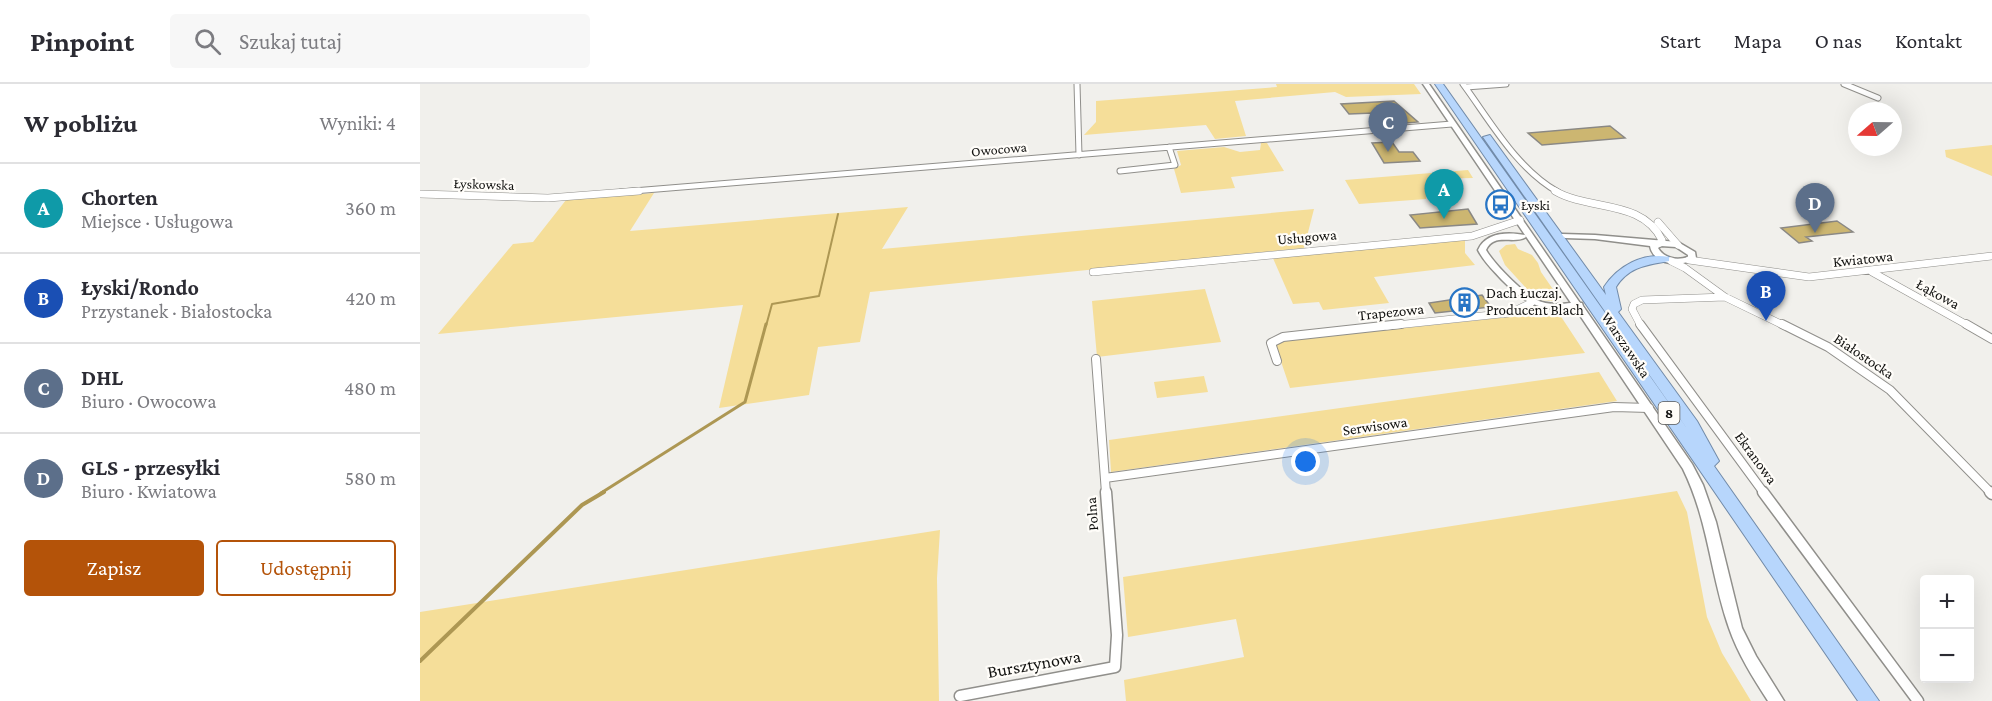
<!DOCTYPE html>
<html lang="pl">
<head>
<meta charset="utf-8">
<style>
  :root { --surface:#fff; --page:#f7f7f7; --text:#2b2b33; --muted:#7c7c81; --line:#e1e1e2; --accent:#b45309 }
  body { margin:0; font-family:"Crimson Pro",serif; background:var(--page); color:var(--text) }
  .controls { position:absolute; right:18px; bottom:18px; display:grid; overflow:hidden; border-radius:6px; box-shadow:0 6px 24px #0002 }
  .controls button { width:54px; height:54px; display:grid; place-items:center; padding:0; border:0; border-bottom:2px solid var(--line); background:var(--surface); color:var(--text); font:30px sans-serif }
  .compass { position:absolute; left:1428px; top:18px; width:54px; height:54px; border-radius:50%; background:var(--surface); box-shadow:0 6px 24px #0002; rotate:250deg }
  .you { position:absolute; left:886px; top:378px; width:21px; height:21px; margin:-15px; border:4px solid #fff; border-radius:50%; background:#1a73e8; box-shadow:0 0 0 9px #1a73e833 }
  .badge { display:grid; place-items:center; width:39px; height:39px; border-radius:50%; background:var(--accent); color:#fff; font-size:20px; font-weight:700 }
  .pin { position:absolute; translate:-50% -50px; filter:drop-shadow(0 2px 3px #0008) }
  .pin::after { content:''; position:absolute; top:32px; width:21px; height:18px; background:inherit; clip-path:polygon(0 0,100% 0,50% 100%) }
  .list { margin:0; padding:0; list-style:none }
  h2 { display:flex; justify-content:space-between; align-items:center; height:78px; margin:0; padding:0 24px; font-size:26px }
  h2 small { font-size:20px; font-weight:400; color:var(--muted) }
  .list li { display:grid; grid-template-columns:39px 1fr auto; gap:18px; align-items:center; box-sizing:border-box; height:90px; padding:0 24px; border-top:2px solid var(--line) }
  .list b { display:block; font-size:22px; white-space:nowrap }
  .list p { margin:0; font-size:20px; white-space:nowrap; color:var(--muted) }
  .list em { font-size:20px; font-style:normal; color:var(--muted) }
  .actions { display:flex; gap:12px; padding:18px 24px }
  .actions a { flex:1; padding:14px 0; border:2px solid var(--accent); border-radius:6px; text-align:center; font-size:21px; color:var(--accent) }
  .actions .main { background:var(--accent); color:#fff }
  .icon { flex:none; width:33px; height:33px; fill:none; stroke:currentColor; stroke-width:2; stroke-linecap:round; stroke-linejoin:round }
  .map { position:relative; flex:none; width:1572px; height:617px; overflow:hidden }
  header { display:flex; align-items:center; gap:36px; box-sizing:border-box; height:84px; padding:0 30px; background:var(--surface); border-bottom:2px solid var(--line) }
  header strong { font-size:28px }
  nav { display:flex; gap:33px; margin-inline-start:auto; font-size:21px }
  .search { width:420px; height:54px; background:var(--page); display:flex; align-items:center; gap:15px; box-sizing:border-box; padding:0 21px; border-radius:6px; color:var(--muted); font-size:22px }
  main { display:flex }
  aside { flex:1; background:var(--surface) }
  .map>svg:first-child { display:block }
  .green { fill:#f5de99 }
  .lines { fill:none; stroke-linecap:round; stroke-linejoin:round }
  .stream-far2 { stroke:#ad9753; stroke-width:2 }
  .stream-far1 { stroke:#ad9753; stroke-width:3 }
  .stream { stroke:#ad9753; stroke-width:4 }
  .building { fill:#ccb671; stroke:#8a8884; stroke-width:1.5 }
  .minor-far3-casing { stroke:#908f8b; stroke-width:7 }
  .minor-far2-casing { stroke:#908f8b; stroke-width:8 }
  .minor-far1-casing { stroke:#908f8b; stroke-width:10 }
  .minor-casing { stroke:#908f8b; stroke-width:13 }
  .tertiary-casing { stroke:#908f8b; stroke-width:3 }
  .trunk-casing { stroke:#728ba9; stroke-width:2 }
  .minor-far3 { stroke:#fff; stroke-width:5 }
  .minor-far2 { stroke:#fff; stroke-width:7 }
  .minor-far1 { stroke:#fff; stroke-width:8 }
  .minor { stroke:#fff; stroke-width:10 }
  .tertiary { fill:#fff; fill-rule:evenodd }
  .trunk { fill:#b7d6fc; fill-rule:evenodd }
  .labels { text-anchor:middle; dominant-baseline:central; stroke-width:4.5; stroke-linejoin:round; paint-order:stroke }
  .far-street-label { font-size:14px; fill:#121210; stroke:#fffdf9 }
  .far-poi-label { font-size:14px; fill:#121210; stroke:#fffdf9; text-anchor:start }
  .shield { fill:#fffdf9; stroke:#595856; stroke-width:1.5 }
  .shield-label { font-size:14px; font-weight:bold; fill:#121210 }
  .street-label { font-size:15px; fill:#121210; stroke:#fffdf9 }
  .poi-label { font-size:15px; fill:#121210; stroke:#fffdf9; text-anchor:start }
  .near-street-label { font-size:18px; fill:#121210; stroke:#fffdf9 }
</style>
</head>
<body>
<header>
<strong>Pinpoint</strong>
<div class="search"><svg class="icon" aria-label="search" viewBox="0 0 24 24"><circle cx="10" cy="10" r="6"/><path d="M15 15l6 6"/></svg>Szukaj tutaj</div>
<nav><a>Start</a><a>Mapa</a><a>O nas</a><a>Kontakt</a></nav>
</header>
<main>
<aside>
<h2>W pobliżu<small>Wyniki: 4</small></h2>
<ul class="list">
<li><span class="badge" style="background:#0f9aa8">A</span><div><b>Chorten</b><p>Miejsce · Usługowa</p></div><em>360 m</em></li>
<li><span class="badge" style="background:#1a4fb4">B</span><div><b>Łyski/Rondo</b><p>Przystanek · Białostocka</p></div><em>420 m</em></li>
<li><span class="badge" style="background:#5c6f8a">C</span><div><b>DHL</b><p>Biuro · Owocowa</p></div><em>480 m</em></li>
<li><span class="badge" style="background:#5c6f8a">D</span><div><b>GLS - przesyłki</b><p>Biuro · Kwiatowa</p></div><em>580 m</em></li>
</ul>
<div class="actions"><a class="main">Zapisz</a><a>Udostępnij</a></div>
</aside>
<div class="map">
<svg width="1572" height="617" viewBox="0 0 1572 617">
  <rect width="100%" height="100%" fill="#f1f0ec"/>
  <path class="green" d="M856 0H994L1001 10 926 13 915 8 815 17 826 52 795 55 786 41 664 51 676 38V17L857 3Z
    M841 59H847L864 87 811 93 815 104 761 109 754 85 761 81 757 67 804 63 820 68 840 66Z
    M1572 61V92L1526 73 1525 66Z
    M1048 86 1053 94 1009 95 1006 115 939 120 925 96Z
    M234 109 210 147 488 123 462 165 894 125 884 164 450 208 440 258 398 263 389 311 299 324 323 221 18 250 93 160 113 158 146 116Z
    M1045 154V169L1055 181 954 193 969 219 903 226 899 218 873 220 852 172Z
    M1095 160 1098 165 1112 171 1118 179 1121 188 1139 214 1138 217 1117 216 1085 181 1079 167 1086 161Z
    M785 205 801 258 677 273 672 217Z
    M1138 228 1165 269 870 304 855 260 861 257Z
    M1179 288 1197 317 691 388 689 356Z
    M784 292 788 308 737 314 734 298Z
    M1257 407 1267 428 1287 533 1302 569 1331 617H706L704 596 824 573 816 535 708 553 703 493Z
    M520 446 517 494 519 617H0V528Z"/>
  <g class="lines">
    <path class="stream-far2" d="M346 242 352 220 399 212 418 130"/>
    <path class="stream-far1" d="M181 409 325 318 346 240"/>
    <path class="stream" d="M0 577 162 421 184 408"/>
  </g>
  <path class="building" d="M974 17 998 38 964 41 954 29 929 30 921 20Z
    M1190 42 1205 54 1122 61 1108 49Z
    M972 58 979 68H993L1000 77 964 79 952 59Z
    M1048 125 1057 140 1000 144 990 131Z
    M1417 137 1433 148 1386 153 1392 157 1379 159 1361 144Z
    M1062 211 1071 223 1015 229 1009 219Z"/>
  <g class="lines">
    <defs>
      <path id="minor-far3" d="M657 0 659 71
        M1043 0C1071 38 1096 84 1138 108
        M1424 0 1458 14
        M1046 3 1086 0
        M700 87 755 81 749 63
        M201 108 1032 40"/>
      <path id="minor-far2" d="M1135 107C1169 127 1222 115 1242 156L1240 159
        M0 110 128 114 219 107
        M1238 138 1258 161
        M1269 176 1389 193 1572 172
        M1251 177 1265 184 1305 213 1365 242
        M673 188 1052 152 1100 136
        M1452 188 1549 242
        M967 242 1090 229 1111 219
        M1221 242 1212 225 1214 220 1222 216 1305 213"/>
      <path id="minor-far1" d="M1220 240 1344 409
        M1362 240 1408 263 1470 306 1571 409
        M1546 240 1572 255
        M676 275 686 409
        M857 277 851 259 863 253 981 240
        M685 394 1194 323 1229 324"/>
      <path id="minor" d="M1343 408 1498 617
        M1570 408 1572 410
        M540 612 695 583 697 551 686 408"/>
      <path id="tertiary" d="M1003 0H1009L1160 219H1162L1163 222 1272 380 1283 401 1296 438 1322 544 1336 572 1364 617H1348C1333 594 1318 570 1309 544 1290 490 1289 438 1263 385L1155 224C1119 227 1107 221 1082 196 1073 186 1064 178 1058 166 1066 148 1088 148 1105 151L1106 153C1094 161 1074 148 1066 166 1074 180 1107 214 1122 218 1131 221 1142 220 1151 219Z
        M1142 150 1175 151 1258 158 1275 168 1276 174C1262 184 1233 181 1230 162L1175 155 1145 154 1141 152ZM1241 162 1256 163 1268 171V173C1256 177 1244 174 1238 164Z"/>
      <path id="trunk" d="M1015 0H1023L1268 346 1063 53 1070 51 1186 211 1184 203C1198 182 1223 168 1249 173V177C1228 181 1209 182 1196 203L1201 225 1198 228 1277 337 1299 377 1294 382 1459 617H1438Z"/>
    </defs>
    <use href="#minor-far3" class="minor-far3-casing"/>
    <use href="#minor-far2" class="minor-far2-casing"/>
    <use href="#minor-far1" class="minor-far1-casing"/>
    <use href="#minor" class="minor-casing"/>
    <use href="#tertiary" class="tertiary-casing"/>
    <use href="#trunk" class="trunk-casing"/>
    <use href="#minor-far3" class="minor-far3"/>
    <use href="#minor-far2" class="minor-far2"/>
    <use href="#minor-far1" class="minor-far1"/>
    <use href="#minor" class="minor"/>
    <use href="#tertiary" class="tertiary"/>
    <use href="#trunk" class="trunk"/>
  </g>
  <defs>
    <symbol id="bus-ring" viewBox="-11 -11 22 22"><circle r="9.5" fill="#fffdf9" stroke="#2875c5" stroke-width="1.5"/><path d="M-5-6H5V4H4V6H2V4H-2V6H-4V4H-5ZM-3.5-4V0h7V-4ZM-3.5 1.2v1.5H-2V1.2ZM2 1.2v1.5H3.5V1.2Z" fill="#2875c5"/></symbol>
    <symbol id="building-ring" viewBox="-11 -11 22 22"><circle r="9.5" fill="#fffdf9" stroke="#2875c5" stroke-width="1.5"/><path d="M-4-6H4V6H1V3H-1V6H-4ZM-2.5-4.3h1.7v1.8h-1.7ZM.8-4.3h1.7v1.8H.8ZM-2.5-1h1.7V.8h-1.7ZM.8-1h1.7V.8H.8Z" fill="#2875c5"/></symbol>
  </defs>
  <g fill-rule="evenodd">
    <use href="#bus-ring" x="1064" y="104" width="33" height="33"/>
    <use href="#building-ring" x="1028" y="202" width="33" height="33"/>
  </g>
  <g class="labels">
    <g class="far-street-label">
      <text transform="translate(579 65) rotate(-5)">Owocowa</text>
      <text transform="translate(64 100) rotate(2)">Łyskowska</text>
    </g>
    <g class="far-poi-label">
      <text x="1101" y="121">Łyski</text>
    </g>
    <rect class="shield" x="1238.5" y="318" width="21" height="22" rx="4.5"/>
    <g class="shield-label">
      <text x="1249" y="329">8</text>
    </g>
    <g class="street-label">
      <text transform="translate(887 153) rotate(-5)">Usługowa</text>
      <text transform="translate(1443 175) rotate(-6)">Kwiatowa</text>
      <text transform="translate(1518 210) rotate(29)">Łąkowa</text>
      <text transform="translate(971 228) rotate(-6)">Trapezowa</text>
      <text transform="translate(1206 261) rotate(56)">Warszawska</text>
      <text transform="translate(1444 272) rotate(34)">Białostocka</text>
      <text transform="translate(955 342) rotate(-8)">Serwisowa</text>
      <text transform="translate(1336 374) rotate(54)">Ekranowa</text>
      <text transform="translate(672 430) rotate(-94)">Polna</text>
    </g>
    <g class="poi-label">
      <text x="1066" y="209">Dach Łuczaj.<tspan x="1066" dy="17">Producent Blach</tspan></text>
    </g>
    <g class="near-street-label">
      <text transform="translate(614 580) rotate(-10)">Bursztynowa</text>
    </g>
  </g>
</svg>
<div class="controls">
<button>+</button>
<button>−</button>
</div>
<svg class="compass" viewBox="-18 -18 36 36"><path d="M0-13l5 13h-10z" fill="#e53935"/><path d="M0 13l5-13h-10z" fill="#7c7c81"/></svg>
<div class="you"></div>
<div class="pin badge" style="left:1024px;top:135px;background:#0f9aa8">A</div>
<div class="pin badge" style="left:1346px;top:237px;background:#1a4fb4">B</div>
<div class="pin badge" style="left:968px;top:68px;background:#5c6f8a">C</div>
<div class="pin badge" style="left:1395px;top:149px;background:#5c6f8a">D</div>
</div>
</main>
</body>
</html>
